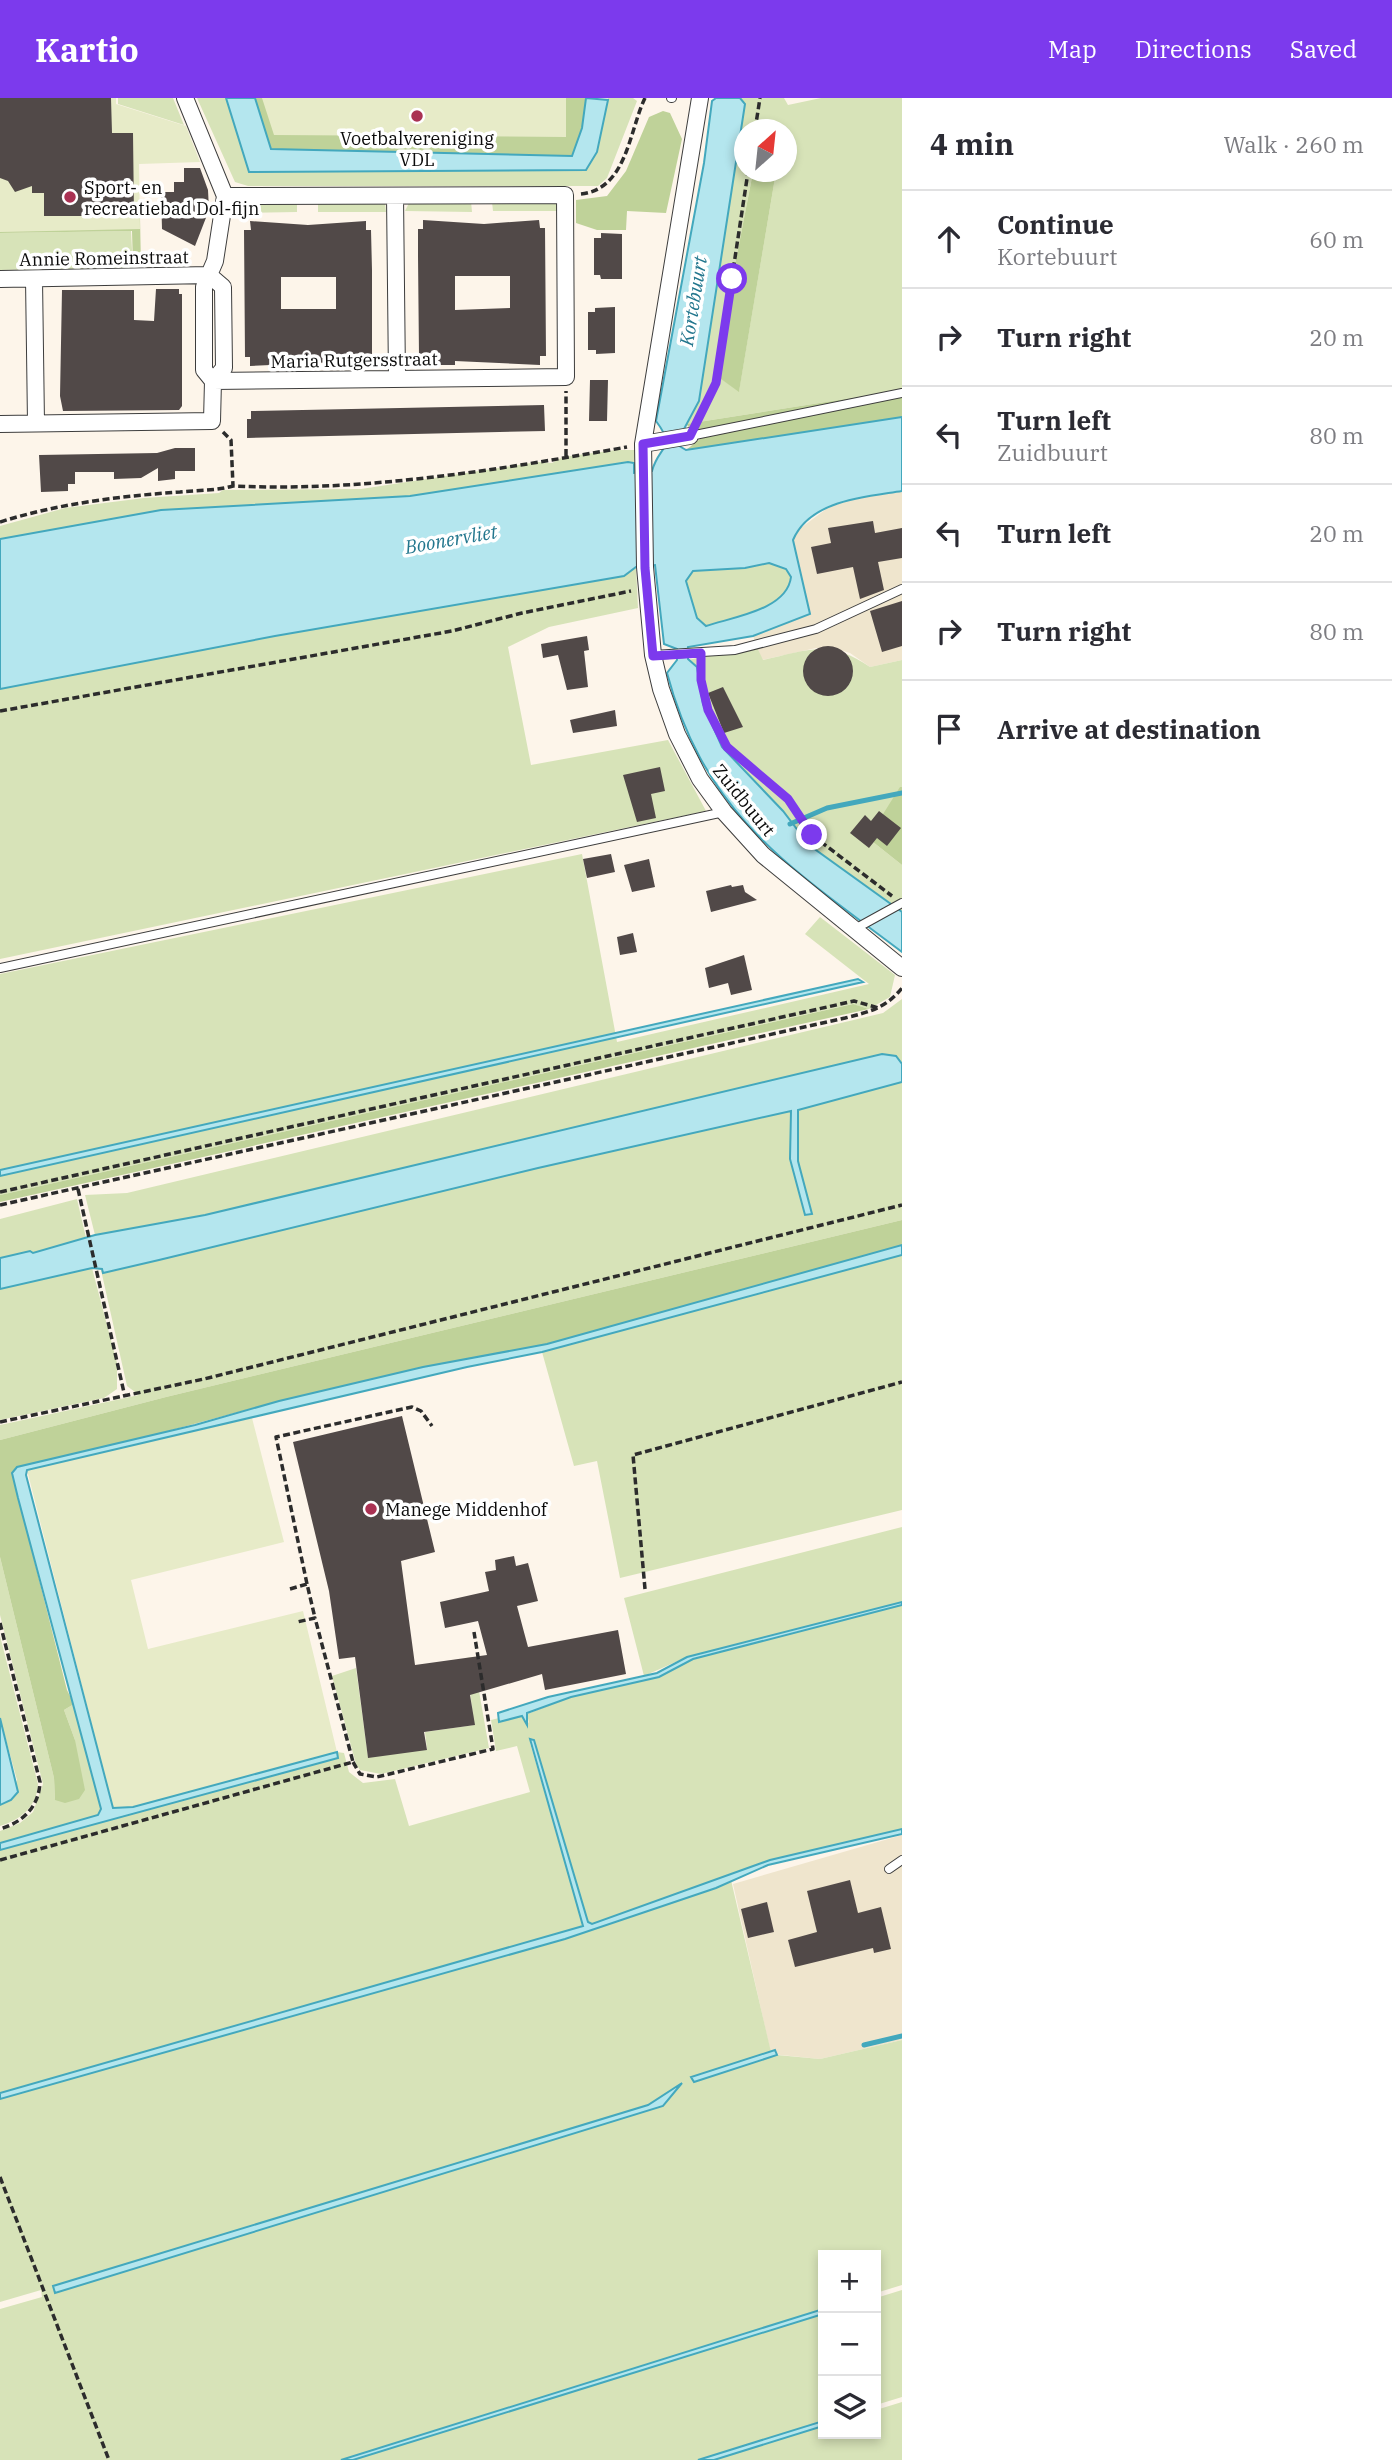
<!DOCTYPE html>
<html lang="en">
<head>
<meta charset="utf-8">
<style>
  :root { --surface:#fff; --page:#f7f7f7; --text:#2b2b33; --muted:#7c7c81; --line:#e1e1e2; --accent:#7c3aed }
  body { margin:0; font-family:"IBM Plex Serif",serif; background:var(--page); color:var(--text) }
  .controls { position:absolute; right:21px; bottom:21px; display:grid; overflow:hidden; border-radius:0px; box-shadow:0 4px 10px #0003 }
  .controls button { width:63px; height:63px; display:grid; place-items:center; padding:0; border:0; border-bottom:2px solid var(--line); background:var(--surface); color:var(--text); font:35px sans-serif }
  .compass { position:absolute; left:734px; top:21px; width:63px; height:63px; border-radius:50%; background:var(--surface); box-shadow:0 4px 10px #0003; rotate:27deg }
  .stop { position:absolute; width:21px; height:21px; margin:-16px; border:5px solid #7c3aed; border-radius:50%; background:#fff }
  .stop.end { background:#7c3aed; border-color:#fff; box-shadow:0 2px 7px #0008 }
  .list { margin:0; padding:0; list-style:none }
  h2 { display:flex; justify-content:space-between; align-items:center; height:91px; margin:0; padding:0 28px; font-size:30px }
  h2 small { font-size:23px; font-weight:400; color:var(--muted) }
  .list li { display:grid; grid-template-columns:46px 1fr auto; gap:21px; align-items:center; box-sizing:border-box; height:98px; padding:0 28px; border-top:2px solid var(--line) }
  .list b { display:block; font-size:26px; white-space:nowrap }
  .list p { margin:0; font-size:23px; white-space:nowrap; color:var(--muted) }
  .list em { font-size:23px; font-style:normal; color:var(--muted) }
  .icon { flex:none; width:38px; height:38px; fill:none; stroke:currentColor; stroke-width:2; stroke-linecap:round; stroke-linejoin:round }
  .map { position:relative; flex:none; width:902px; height:2362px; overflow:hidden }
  header { display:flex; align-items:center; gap:42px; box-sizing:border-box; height:98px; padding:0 35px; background:var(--accent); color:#fff }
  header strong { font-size:33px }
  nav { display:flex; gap:38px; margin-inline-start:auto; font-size:24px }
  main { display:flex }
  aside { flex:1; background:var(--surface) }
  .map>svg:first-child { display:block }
  .farmland { fill:#efe5cd }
  .green { fill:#d7e3b8; fill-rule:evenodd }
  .forest { fill:#bfd299 }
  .pitch { fill:#e7ebc8 }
  .water { fill:#b4e6ee; stroke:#43a8bd; stroke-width:2; fill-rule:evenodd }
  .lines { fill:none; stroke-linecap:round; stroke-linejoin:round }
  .stream { stroke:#43a8bd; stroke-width:5 }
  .building { fill:#514948; fill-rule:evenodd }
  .lane-casing { stroke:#3d3d3d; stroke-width:10 }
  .street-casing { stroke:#3d3d3d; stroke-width:18 }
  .path { stroke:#2c2c2c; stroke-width:3.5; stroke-dasharray:7 3.5; stroke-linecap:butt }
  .lane { stroke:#fff; stroke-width:8 }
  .street { stroke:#fff; stroke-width:16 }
  .route { stroke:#7c3aed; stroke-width:9 }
  .poi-dot { fill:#aa3253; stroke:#fff; stroke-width:2.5 }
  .labels { text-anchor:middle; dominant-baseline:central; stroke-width:7; stroke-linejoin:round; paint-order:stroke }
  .poi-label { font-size:18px; fill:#0a0a0a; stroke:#fff; text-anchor:start }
  .street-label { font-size:18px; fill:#0a0a0a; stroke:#fff }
  .water-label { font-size:19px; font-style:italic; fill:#22768d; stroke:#fff }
</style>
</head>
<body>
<header>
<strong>Kartio</strong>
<nav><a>Map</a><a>Directions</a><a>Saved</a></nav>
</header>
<main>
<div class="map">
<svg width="902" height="2362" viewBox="0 0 902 2362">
  <rect width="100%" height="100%" fill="#fdf5ea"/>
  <path class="farmland" d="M902 393V562L870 569 850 555 834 550H816L762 562 753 538 810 516 793 442 798 432 829 409 846 402Z
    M902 1737V1942L820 1961 771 1956 733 1786Z"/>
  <path class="green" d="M118 0H173L184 27 118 6Z
    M197 0H226L249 74 586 72 597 54 608 0H633L637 3 607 80 598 88H248L235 84Z
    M740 0H784L788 7 821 0H902V292L686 326 699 303 745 6ZM744 32H786V74H776L739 293 714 276 753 74H744Z
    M471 103 472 114 405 113 409 105Z
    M492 104H555L559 113H493Z
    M297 105V114L231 115 233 106Z
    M318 105H385L386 114H318Z
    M131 133 133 170 0 172V135Z
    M616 352H637L634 365 410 398 161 412 0 441V428L65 410 144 400 219 395 223 392 361 391 538 364 552 365 563 359Z
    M769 465 786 471 791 479C787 512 733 519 706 528L697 520 686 483 693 473 745 470Z
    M636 469 638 510 549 529 508 549 531 667 668 642 706 713 0 861V591L275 538 623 478Z
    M756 547 763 562C807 552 830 541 870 569L902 562V689L868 740 902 767V814L809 747 783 713 722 649 703 606 697 569 688 562Z
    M582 756 617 944 869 886 805 836 820 819 895 877 890 899 869 911 852 906 0 1097V876Z
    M902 901V966L896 958 882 956 205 1117 95 1137 85 1097 127 1095 883 915Z
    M902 982V1122L166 1299 0 1342V1327L139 1297 127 1288 101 1172 104 1175 159 1162 538 1070 798 1011Z
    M77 1101 86 1140 33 1155 30 1153 0 1160V1121Z
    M902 1157V1412L620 1480 597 1363 574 1368 542 1254Z
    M92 1170 117 1265V1291L104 1300 0 1322V1191Z
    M902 1429V1504L687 1559 644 1578 624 1500Z
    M0 1459 54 1680 55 1702 75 1642 64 1612 74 1606 101 1711 98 1717 0 1745V1733L20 1725 33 1714 43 1686 0 1517Z
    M902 1507V1731L770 1762 592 1826 588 1824 532 1640 530 1645 584 1828 0 1995V1752L338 1660 337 1654 344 1655 349 1674 363 1685 395 1681 409 1728 530 1694 517 1648 496 1653 491 1622 499 1620V1624L522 1618 529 1625 527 1616 571 1599 659 1579 693 1561Z
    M0 1538 38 1686C37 1709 20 1722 0 1728V1707L6 1705 17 1682 0 1620Z
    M473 1559 489 1650 381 1676 360 1672 356 1666 332 1578 356 1570 368 1659 427 1651 425 1634 474 1627 466 1560Z
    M731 1782 771 1954 692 1979 694 1984 777 1957 820 1961 902 1942V2187L876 2195V2157H823V2211L341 2362H0V2211L42 2199 41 2192 0 2204V2001L565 1841Z
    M902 2192V2299L876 2307V2200Z
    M823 2216V2323L698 2362H353Z
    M902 2304V2362H714L823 2328V2336H876V2312Z"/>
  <path class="forest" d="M255 0H586L582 30 572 58 271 51Z
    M663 13 670 15 682 41 666 115 627 113 626 132H597L576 125V102L607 98 626 73 649 19Z
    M753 74H776L739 294 714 276Z
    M140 119 141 168H133L132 133 0 135V120Z
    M902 292V319L686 352 700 341 686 326Z
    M900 689H902V767L868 740Z
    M853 906 869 911 0 1104V1097Z
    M902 1122V1147L547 1246 423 1269 279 1303 12 1375 67 1592 74 1606 64 1612 75 1642 85 1692 79 1701 65 1705 55 1702 54 1680 0 1459V1342L166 1299Z"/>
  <path class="pitch" d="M0 0H116V6L186 28 200 64 139 66 140 131 0 134Z
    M262 0H566V39L274 37Z
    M252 1320 284 1444 131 1482 148 1551 303 1513 337 1654 133 1709 113 1710 27 1372Z"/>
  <path class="water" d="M226 0H255L271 51 572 58 582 30 586 0 608 2 597 54 586 72 249 74Z
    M716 0H740L745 6 699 303 676 346 686 352 902 319V393C865 399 810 402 793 442L810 516 753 538 688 549V561L697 569 703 606 722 649 783 713 809 747 902 814V854C791 770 705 718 667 575L677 562V551L664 546 655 467 636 469 624 478 275 538 0 591V441L161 412 410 398 628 364 634 365V375L652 373C659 347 677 351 656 323L704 65 712 3ZM769 465 786 471 791 479C787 512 733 519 706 528L697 520 686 483 693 473 745 470Z
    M858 881 863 884 0 1078V1072Z
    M882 956 896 958 902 966V984L798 1012V1063L812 1116 805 1117 790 1061 791 1013 538 1070 159 1162 103 1175 102 1171 92 1170 0 1191V1160L30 1153 33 1155 95 1137 205 1117Z
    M902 1147V1157L542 1254 467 1269 27 1372 26 1377 113 1710 133 1709 337 1654 338 1660 0 1752V1745L98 1717 101 1711 18 1400 12 1375 17 1369 195 1327 279 1303 423 1269 547 1246Z
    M902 1504V1507L693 1561 659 1579 571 1599 527 1615V1627L522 1618 499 1624 498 1615 548 1599 657 1575 687 1559Z
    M0 1620 18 1694 11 1702 0 1707Z
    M530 1641 534 1642 588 1824 592 1826 770 1762 902 1731V1736L768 1767 716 1790 565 1841 0 2001V1995L583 1828Z
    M775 1952 777 1957 694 1984 691 1979Z
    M682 1985 663 2008 55 2195 53 2188 648 2007Z
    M823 2211V2216L353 2362H341Z
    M823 2323V2328L714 2362H698Z"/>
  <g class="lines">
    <path class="stream" d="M790 726 827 710 902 695
      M864 1947 902 1938"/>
  </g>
  <path class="building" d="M0 0H111L112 35H133L134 118H44V95H32V88L15 94 8 83 0 80Z
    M184 70H200L208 92 209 112 195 148 162 131 161 94H174V84H184Z
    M423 122 484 126 539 122 540 130H545L546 258H540V267L455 263V267H424V258H419L418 158V131H423ZM455 178H510V210L455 212Z
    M250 123 308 127 366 123V132H371L372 172V259H367V267H336V264L250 268V259H245L244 132H251ZM281 179H336V211H281Z
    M601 135 622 136V181H601L600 177H594V140H601Z
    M156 191H179V196H182V308L179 312 63 313 60 298 62 192H134V222L154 223Z
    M615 209V255L596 256V252H588V214H595V210Z
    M590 282H608L607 323H589Z
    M544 307 545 333 247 340V321H251V313Z
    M175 350H195V373H175V381L158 383V370L141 380 114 381V374H75V386H68V393L41 394 39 357 157 355Z
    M873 423 875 435 902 430V460L878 464 884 492 860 501 853 469 817 476 811 449 831 445 828 430Z
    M902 503V548L882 554 870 513Z
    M587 538 589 552 584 553 588 589 567 592 558 557 543 560 541 546Z
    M803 573a25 25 0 1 1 50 0a25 25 0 1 1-50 0Z
    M723 589 743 629 724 635 708 595Z
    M615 612 617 628 573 635 570 622Z
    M660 669 665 693 651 696 656 720 637 724 623 677Z
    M879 713 901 730 887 748 877 740 869 750 850 735 865 717 871 723Z
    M611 756 615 774 587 780 583 761Z
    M649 761 655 789 632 794 624 767Z
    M731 787 732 789 743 787 745 794 757 802 711 814 706 793Z
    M633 835 637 854 620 857 617 839Z
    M744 857 752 892 731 897 728 885 709 890 705 870Z
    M402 1318 435 1454 401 1463 415 1567 487 1557 478 1523 445 1530 440 1504 489 1493 485 1474 496 1472 495 1462 514 1458 516 1468 528 1465 538 1503 517 1508 528 1549 618 1532 626 1576 545 1592 542 1576 470 1597 475 1627 424 1634 427 1652 368 1660 355 1559 339 1561 329 1493 293 1344Z
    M850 1782 858 1815 881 1809 891 1851 874 1855 873 1850 795 1869 788 1842 817 1834 807 1793Z
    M767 1804 774 1834 748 1840 741 1811Z"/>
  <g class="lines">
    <defs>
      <path id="lane" d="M671 0H672
        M690 338 902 295
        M653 557 735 552 816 531 902 491
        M853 832 902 805
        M0 870 724 714
        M889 1771 902 1762"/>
      <path id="street" d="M700 0 643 346 645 469 653 557 661 591 677 636 700 681 724 714 763 757 902 870
        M395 98 397 280
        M209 177 223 189 224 270 213 283 204 272V189Z
        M0 181 209 177 215 163 225 98
        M34 181 36 325
        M0 326 212 323 213 283 566 279 565 97 225 98 185 0
        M643 346 690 338"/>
    </defs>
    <use href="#lane" class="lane-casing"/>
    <use href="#street" class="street-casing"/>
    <path class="path" d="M755 32 760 0
      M581 96C627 91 629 33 645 0
      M697 323 716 285 748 74
      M223 334 231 342 233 388
      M566 358V293
      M0 424C57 406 120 398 180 394 199 392 215 393 233 388 365 394 497 372 627 349
      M701 568 708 613 727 649 788 701 812 737 892 798
      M0 613 452 533 522 515 631 493
      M78 1091 125 1299
      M0 1094 854 903 879 910
      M0 1107 845 920C869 914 886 910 902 890
      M0 1324 204 1281 902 1107
      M307 1486 276 1339 412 1309 421 1313 432 1328
      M290 1491 307 1486 315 1520
      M645 1491 633 1357 902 1284
      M0 1525 40 1684C39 1709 23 1724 0 1731
      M353 1664 360 1676 377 1679 493 1651 474 1534
      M0 1762 353 1664 315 1520 297 1524
      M0 2079 109 2362"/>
    <use href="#lane" class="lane"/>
    <use href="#street" class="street"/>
  </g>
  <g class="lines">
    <path class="route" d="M732 181 716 285 690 338 643 346 645 470 653 558 701 555V582L708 612 727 649 788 701 812 737"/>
  </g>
  <g class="poi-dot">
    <circle cx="417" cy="18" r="7"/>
    <circle cx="70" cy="99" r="7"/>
    <circle cx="371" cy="1411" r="7"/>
  </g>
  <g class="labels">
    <g class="poi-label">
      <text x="417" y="40" text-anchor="middle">Voetbalvereniging<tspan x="417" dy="21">VDL</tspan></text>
      <text x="84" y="89">Sport- en<tspan x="84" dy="21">recreatiebad Dol-fijn</tspan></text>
      <text x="385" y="1411">Manege Middenhof</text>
    </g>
    <g class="street-label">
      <text transform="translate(104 160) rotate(-1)">Annie Romeinstraat</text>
      <text transform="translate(354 262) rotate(-1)">Maria Rutgersstraat</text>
      <text transform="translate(744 702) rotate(51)">Zuidbuurt</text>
    </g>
    <g class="water-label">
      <text transform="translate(693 203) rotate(-81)">Kortebuurt</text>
      <text transform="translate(451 441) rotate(-10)">Boonervliet</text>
    </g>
  </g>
</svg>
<div class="controls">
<button>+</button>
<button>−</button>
<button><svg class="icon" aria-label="layers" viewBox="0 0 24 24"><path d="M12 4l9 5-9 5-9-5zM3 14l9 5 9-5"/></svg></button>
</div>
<svg class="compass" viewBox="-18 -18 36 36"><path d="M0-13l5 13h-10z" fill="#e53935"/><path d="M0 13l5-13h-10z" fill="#7c7c81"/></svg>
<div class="stop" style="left:732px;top:181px"></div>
<div class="stop end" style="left:812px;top:737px"></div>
</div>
<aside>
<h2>4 min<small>Walk · 260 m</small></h2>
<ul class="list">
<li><svg class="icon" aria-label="ahead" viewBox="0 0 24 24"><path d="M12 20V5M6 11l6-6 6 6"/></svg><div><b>Continue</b><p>Kortebuurt</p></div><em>60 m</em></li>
<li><svg class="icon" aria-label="right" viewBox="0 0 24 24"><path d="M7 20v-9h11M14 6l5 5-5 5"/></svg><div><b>Turn right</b></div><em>20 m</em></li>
<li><svg class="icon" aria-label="left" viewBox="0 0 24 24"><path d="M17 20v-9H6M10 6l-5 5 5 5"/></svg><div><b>Turn left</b><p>Zuidbuurt</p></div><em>80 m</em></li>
<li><svg class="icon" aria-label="left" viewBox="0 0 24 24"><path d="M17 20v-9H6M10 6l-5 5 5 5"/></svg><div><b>Turn left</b></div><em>20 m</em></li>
<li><svg class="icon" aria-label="right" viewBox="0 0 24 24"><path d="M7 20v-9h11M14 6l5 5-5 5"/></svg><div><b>Turn right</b></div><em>80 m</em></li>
<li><svg class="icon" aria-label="arrive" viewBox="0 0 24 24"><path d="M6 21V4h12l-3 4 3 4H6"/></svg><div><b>Arrive at destination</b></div></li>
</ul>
</aside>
</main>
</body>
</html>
